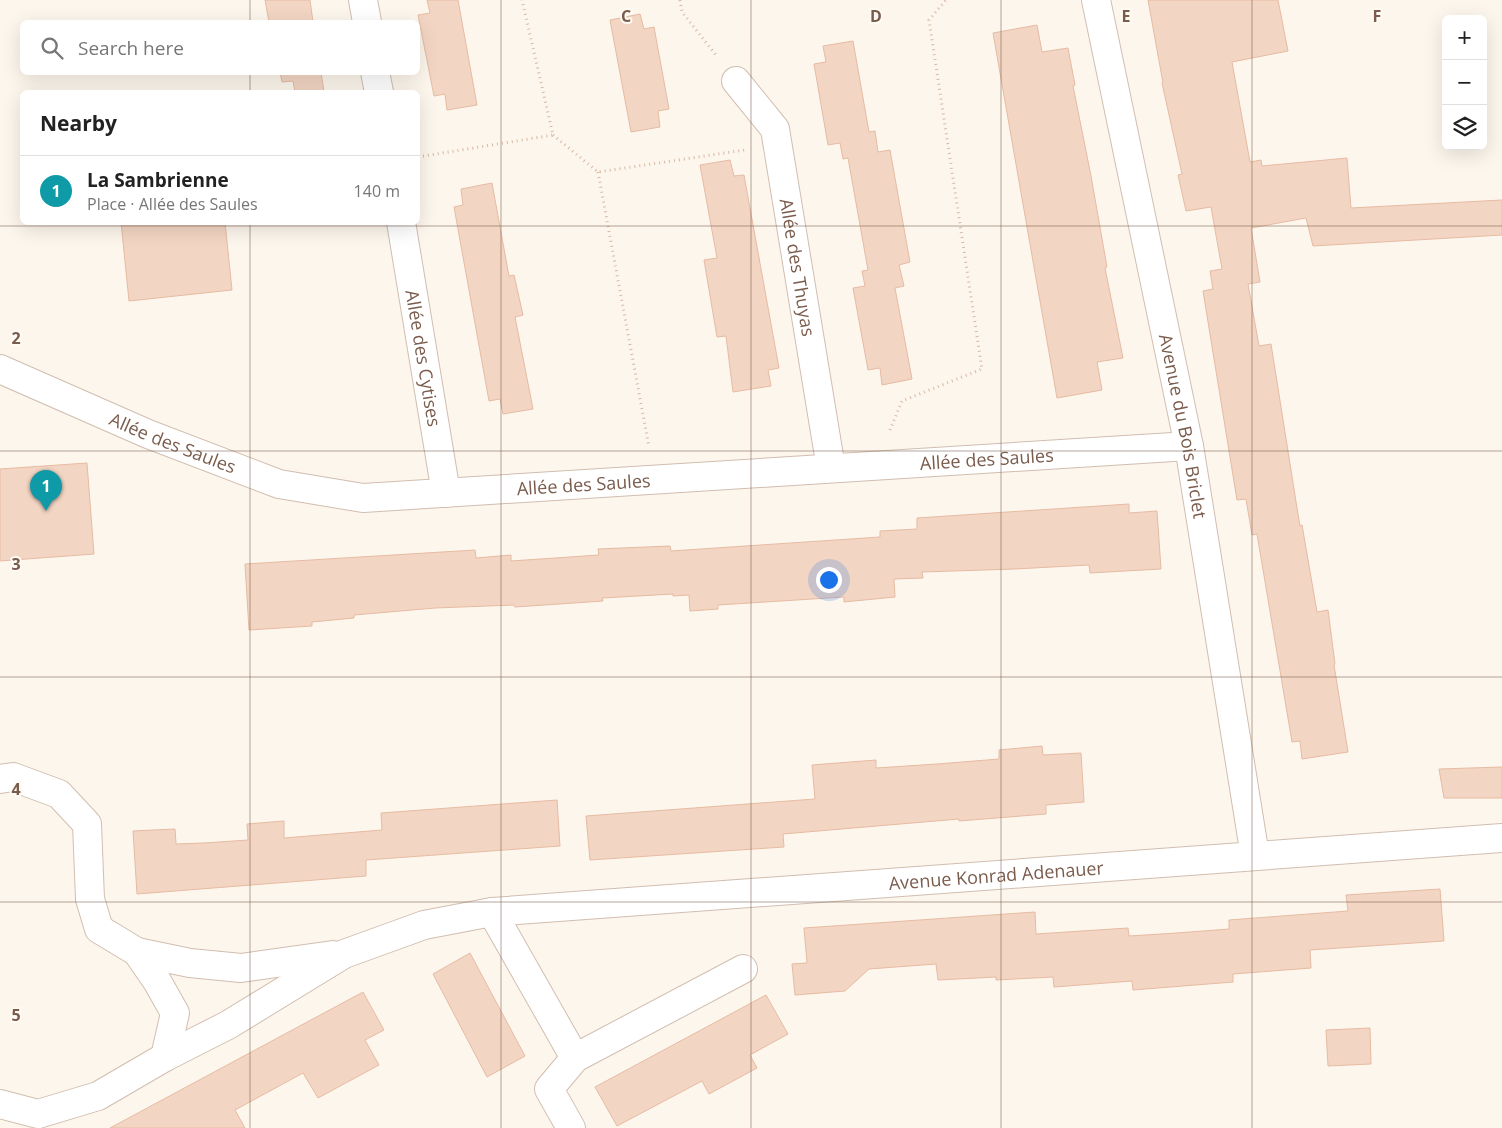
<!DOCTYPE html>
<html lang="en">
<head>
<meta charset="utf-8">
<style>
  :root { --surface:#fff; --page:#f6f6f6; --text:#222; --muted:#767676; --line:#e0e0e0; --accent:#ea580c }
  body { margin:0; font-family:"Open Sans",sans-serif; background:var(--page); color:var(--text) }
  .controls { position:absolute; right:15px; top:15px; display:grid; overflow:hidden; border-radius:8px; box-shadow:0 5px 20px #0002 }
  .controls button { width:45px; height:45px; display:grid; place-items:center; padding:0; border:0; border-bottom:1px solid var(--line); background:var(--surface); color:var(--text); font:25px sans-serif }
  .you { position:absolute; left:828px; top:579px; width:18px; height:18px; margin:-12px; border:4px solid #fff; border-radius:50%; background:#1a73e8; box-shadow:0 0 0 8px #1a73e833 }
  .badge { display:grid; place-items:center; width:32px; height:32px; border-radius:50%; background:var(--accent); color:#fff; font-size:16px; font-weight:700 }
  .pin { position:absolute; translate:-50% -41px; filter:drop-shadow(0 1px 2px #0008) }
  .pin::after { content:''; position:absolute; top:26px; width:18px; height:15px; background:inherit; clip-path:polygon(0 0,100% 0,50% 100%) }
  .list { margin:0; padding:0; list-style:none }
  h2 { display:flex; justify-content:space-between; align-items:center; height:65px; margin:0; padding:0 20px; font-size:21px }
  h2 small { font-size:16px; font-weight:400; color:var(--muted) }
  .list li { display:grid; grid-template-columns:32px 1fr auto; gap:15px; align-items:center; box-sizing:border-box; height:70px; padding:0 20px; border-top:1px solid var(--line) }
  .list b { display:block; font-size:19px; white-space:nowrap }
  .list p { margin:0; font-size:16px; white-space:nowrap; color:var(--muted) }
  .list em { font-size:16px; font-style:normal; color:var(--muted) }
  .icon { flex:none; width:28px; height:28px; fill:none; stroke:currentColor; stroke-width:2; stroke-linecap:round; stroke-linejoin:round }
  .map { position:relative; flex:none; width:1502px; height:1128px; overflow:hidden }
  .search { position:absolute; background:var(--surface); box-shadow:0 5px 20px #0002; left:20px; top:20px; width:400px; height:55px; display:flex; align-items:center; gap:12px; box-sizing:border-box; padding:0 18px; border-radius:8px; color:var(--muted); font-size:19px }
  .panel { position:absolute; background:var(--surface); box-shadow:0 5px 20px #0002; left:20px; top:90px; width:400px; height:135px; border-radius:8px }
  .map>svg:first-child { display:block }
  .building { fill:#f3d5c3; stroke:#e6bba3 }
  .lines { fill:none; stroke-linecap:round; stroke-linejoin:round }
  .minor-casing { stroke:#d1beb0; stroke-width:30 }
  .path { stroke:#d9b8a5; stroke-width:3; stroke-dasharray:1 4; stroke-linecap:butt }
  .minor { stroke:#fff; stroke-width:28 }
  .grid { fill:none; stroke:#7a5c4d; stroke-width:1; stroke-opacity:0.55 }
  .labels { text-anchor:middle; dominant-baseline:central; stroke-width:4; stroke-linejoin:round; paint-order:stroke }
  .street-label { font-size:18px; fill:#7a5c4d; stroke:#fffaf3 }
  .grid-label { font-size:16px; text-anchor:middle; font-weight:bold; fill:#7a5c4d; stroke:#fffaf3; stroke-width:4; stroke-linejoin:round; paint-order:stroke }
</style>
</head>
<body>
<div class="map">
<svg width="1502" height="1128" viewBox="0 0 1502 1128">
  <rect width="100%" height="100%" fill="#fdf6ec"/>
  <path class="building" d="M265 0H310L313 22H269Z
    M427 0H458L477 105 447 110 445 94 434 96 418 15 430 13Z
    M1148 0H1278L1288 51 1232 62 1250 162 1261 160 1262 166 1347 158 1351 208 1502 200V235L1313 246 1306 218 1251 228 1260 282 1248 284 1259 346 1271 344 1297 508 1300 526 1302 525 1317 612 1328 610 1335 664 1334 665 1348 752 1302 759 1300 741 1292 742 1257 534 1252 535 1246 499 1237 500 1203 291 1213 289 1210 271 1222 269 1211 207 1186 211 1178 175 1182 174 1162 83H1163Z
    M640 14 644 29 654 27 669 109 658 111 660 127 631 132 610 20Z
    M1037 25 1042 52 1068 48 1075 85 1073 86 1091 176 1107 267 1105 268 1123 358 1097 362 1102 390 1057 398 993 33Z
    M853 41 869 132 875 131 878 152 890 150 910 262 899 265 904 286 895 288 912 379 882 385 880 368 868 370 853 288 865 286 862 271 868 270 848 158 843 159 840 143 828 145 814 64 826 62 823 46Z
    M280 72H321L324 92H295L293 81 282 82Z
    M730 160 734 176 744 175 779 368 768 370 771 386 733 392 726 336 717 337 704 260 717 258 700 165Z
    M492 183 509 276 514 275 523 315 515 317 533 409 503 414 500 399 489 401 454 207 463 205 461 189Z
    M121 222H225L232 290 129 301Z
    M87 463 94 554 0 561V469Z
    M1129 504V513L1157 511 1161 569 1090 573 1089 565 1015 569 922 572 923 578 894 579 895 597 844 602V597L718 605V609L690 611 689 595 673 596V594L602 598 603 601 515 607 514 605 435 608 354 615V618L312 622V626L249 630 245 564 475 550 476 558 511 555V561L599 555 598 549 670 546 671 551 880 537V531L917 529V518Z
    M1042 746 1043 755 1081 753 1084 802 1046 805V814L959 821V819L783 834 784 847 590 860 586 816 815 799 812 765 876 760V768L937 764 999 759V750Z
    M1502 767V798H1444L1439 769Z
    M557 800 560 846 366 860V876L137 894 133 831 175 829 176 844 204 843 248 840 247 824 284 821V838L382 830 381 813Z
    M1440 889 1444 941 1310 950 1311 968 1233 974V982L1133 990 1132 981 1054 987 1053 977 996 980V977L938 980 936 964 869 969 845 991 795 995 792 964 807 963 804 928 1035 912 1036 934 1128 928 1129 936 1177 933 1229 929V920L1348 911 1346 895Z
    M470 953 525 1056 487 1077 433 974Z
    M363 992 384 1030 365 1040 379 1065 318 1098 303 1073 235 1110 245 1128H110Z
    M766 995 788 1034 750 1055 757 1068 709 1094 702 1081 617 1126 595 1087Z
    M1370 1028 1371 1064 1328 1066 1326 1030Z"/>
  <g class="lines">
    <defs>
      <g id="minor">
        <path d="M363 0 367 22"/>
        <path id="s1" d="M1096 0 1189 446 1255 856"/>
        <path d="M375 72 379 92"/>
        <path id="s2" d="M736 81 775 129 831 468"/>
        <path id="s3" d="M401 222 446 493"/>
        <path id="s4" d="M0 369 148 434 279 484 363 498 1189 446"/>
        <path d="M0 779 13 777 59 794 87 824 90 899 99 929 137 952 190 963 241 968 333 955"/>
        <path d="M492 912 575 1058"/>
        <path d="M137 952 157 981 175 1013 165 1057"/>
        <path id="s5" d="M0 1104 38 1114 98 1096 165 1057 228 1025 344 954 424 925 492 912 1502 838"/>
        <path d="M571 1128 549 1089 575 1058 743 969"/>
      </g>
    </defs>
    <use href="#minor" class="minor-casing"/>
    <path class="path" d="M680 0 682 12 716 55
      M553 135 598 172 745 150
      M418 157 553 135 522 0
      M598 172 649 447
      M890 430 902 401 982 369 929 20 946 0"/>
    <use href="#minor" class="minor"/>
  </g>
  <path class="grid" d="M250 0V22M501 0V1128M751 0V1128M1001 0V1128M1252 0V1128M250 72V92M250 222V1128M0 226H1502M0 451H1502M0 677H1502M0 902H1502"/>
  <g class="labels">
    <g class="street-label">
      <text stroke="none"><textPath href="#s2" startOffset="202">Allée des Thuyas</textPath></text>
      <text stroke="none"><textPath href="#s3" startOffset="138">Allée des Cytises</textPath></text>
      <text stroke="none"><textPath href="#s1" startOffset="435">Avenue du Bois Briclet</textPath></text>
      <text stroke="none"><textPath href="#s4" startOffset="188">Allée des Saules</textPath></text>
      <text stroke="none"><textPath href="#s4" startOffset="1012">Allée des Saules</textPath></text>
      <text stroke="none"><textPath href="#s4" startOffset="608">Allée des Saules</textPath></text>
      <text stroke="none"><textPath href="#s5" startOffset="1046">Avenue Konrad Adenauer</textPath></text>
    </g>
  </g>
  <g class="grid-label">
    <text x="626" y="22">C</text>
    <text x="876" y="22">D</text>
    <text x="1126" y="22">E</text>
    <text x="1377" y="22">F</text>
    <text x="16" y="344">2</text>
    <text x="16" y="570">3</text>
    <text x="16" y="795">4</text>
    <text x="16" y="1021">5</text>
  </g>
</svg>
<div class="controls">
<button>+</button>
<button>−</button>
<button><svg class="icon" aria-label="layers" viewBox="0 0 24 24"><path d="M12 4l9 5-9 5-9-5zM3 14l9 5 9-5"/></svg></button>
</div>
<div class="you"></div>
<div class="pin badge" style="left:46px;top:511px;background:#0f9aa8">1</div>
<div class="search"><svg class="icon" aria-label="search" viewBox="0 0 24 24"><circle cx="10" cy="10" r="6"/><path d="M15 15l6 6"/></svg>Search here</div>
<section class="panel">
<h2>Nearby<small></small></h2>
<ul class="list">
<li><span class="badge" style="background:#0f9aa8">1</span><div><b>La Sambrienne</b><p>Place · Allée des Saules</p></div><em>140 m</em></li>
</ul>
</section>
</div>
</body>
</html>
